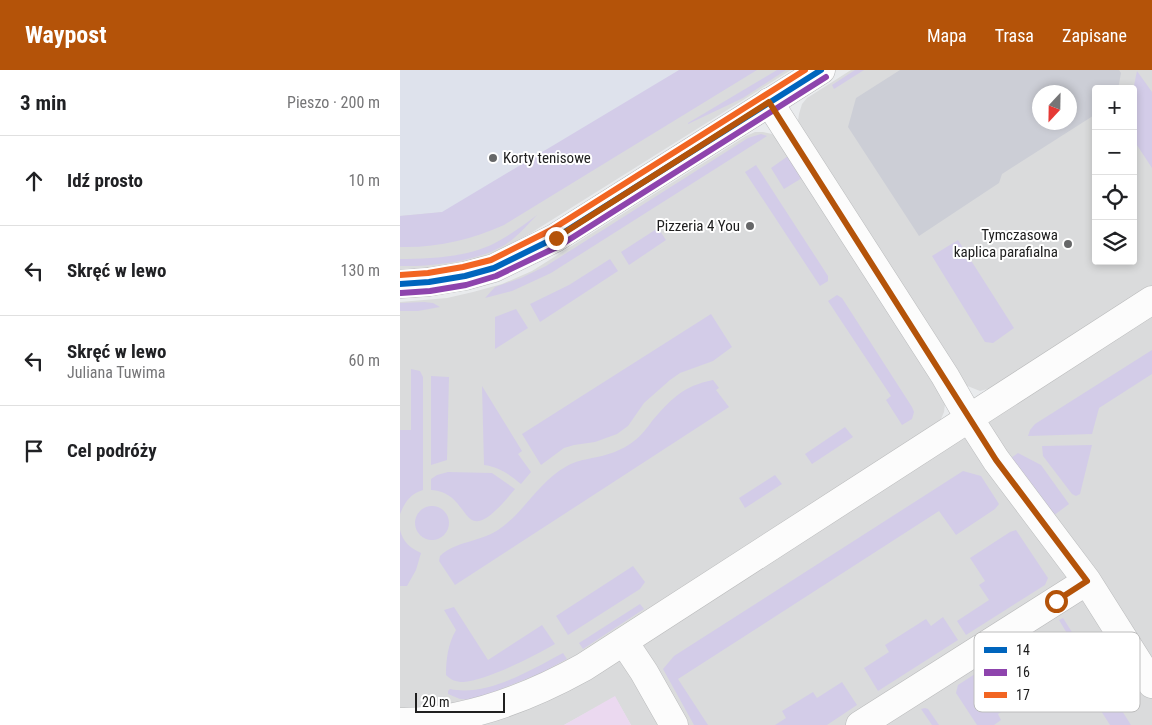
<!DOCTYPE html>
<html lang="pl">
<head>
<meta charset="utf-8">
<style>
  :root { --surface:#fff; --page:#f6f6f6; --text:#202124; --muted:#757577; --line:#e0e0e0; --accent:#b45309 }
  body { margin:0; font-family:"Roboto Condensed",sans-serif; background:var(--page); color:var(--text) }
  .controls { position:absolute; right:15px; top:15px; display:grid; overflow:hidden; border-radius:5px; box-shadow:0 2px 8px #0003 }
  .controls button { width:45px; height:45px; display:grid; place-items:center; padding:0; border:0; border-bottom:1px solid var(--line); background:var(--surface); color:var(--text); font:25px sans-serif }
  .compass { position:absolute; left:632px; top:15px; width:45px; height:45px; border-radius:50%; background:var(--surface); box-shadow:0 2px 8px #0003; rotate:202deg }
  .scale { position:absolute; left:15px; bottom:12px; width:90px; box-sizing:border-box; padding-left:5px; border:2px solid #202020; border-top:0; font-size:14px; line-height:18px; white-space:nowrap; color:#202020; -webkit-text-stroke:4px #fff; paint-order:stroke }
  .stop { position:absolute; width:15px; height:15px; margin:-11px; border:4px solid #b45309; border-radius:50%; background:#fff }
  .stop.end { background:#b45309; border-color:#fff; box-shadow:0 1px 5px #0008 }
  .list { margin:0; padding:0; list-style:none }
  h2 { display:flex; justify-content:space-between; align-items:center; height:65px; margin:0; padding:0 20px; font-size:21px }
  h2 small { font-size:16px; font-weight:400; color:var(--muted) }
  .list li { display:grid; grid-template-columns:32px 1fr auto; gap:15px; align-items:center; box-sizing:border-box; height:90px; padding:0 20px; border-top:1px solid var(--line) }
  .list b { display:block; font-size:19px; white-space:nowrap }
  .list p { margin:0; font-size:16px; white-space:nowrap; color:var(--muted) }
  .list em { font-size:16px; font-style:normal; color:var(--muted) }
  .icon { flex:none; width:28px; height:28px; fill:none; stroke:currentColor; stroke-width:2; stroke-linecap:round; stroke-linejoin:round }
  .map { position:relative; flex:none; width:752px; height:655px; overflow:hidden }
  header { display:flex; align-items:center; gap:30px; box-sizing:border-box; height:70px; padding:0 25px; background:var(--accent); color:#fff }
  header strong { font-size:24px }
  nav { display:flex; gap:28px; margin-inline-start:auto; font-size:18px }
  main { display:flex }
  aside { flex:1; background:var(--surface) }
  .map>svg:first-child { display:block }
  .built { fill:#dadbdc; fill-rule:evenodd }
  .education { fill:#dee2ec }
  .construction { fill:#ccced6; fill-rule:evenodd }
  .grass { fill:#d3cce8 }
  .park { fill:#ebd9f0 }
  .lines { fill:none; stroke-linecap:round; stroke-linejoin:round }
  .minor-casing { stroke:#babbbc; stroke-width:29 }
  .tertiary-casing { stroke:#babbbc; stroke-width:29 }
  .minor { stroke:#fcfcfc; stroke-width:28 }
  .tertiary { stroke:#fcfcfc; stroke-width:28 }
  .bus-1-casing { stroke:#fff; stroke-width:10 }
  .bus-2-casing { stroke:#fff; stroke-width:10 }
  .bus-3-casing { stroke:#fff; stroke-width:10 }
  .bus-1 { stroke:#0065bd; stroke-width:6 }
  .bus-2 { stroke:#8e44ad; stroke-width:6 }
  .bus-3 { stroke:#f26522; stroke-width:6 }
  .route { stroke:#b45309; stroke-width:6 }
  .poi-dot { fill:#666768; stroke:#fff; stroke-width:2 }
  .labels { text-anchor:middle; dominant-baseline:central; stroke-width:4; stroke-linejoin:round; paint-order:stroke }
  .poi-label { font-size:15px; fill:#202020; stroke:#fff; text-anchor:end }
  .key { fill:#fff; stroke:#bcbcbc; stroke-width:1 }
  .key-label { font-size:14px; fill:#202020 }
</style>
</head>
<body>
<header>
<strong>Waypost</strong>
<nav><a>Mapa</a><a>Trasa</a><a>Zapisane</a></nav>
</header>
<main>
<aside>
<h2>3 min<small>Pieszo · 200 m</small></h2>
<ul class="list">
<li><svg class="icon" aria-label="ahead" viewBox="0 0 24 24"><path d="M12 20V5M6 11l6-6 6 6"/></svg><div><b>Idź prosto</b></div><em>10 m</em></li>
<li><svg class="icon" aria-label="left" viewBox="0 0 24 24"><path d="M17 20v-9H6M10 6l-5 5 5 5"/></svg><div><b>Skręć w lewo</b></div><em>130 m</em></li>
<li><svg class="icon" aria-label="left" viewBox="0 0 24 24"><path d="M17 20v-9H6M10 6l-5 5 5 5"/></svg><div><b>Skręć w lewo</b><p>Juliana Tuwima</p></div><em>60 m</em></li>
<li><svg class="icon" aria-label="arrive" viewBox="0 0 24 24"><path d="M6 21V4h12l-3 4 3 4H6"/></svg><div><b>Cel podróży</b></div></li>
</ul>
</aside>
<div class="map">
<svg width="752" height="655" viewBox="0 0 752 655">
  <rect width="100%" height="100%" fill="#e9ebed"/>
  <path class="built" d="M307 0H391L131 163 104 178 79 188 54 195 34 198 0 199V145Z
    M451 0H752V216L595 317 580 321 565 315 401 58 398 51 399 44 402 34 407 28ZM696 19H733V191H696ZM640 22H670V52H640Z
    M355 62H363L372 64 379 70 523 295 545 334 544 342 541 349 535 355 168 591 142 605 87 628 43 637 0 638V232L47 228 73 222 102 214 132 201 346 66Z
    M752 244V655H231L215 627 164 655H67Z"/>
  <path class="education" d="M0 0H307L77 139 0 146Z"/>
  <path class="construction" d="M500 0H719L721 3 718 19H696V44L602 104 599 113 519 166 448 57 456 28ZM640 22H670V52H640Z"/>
  <path class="grass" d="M279 0H357L104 155C70 170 37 178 0 177V146L42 142Z
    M377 0H386L343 28 288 54V53Z
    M455 0H464L434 19 432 15Z
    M737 1 752 22V98L733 69V20Z
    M361 64 367 66 151 203 112 221 85 228 95 217 121 208 146 196 348 68Z
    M388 86 402 108 384 119 371 98Z
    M356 95 428 206V211L420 216 345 102Z
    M137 145C128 154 119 165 109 172 83 191 32 197 0 196V189C30 189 68 187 95 173 110 165 124 155 137 145Z
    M258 158 266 170 229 195 221 182Z
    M558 170 614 258 593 273 585 272 532 186Z
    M210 189 218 201 140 252 130 234 169 215Z
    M437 225 442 228 512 337 514 342 512 349 502 355 486 330 491 326 428 231Z
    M24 232 33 233 40 237 18 241H0V233Z
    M116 239 128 258 95 279V247Z
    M311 244 332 277 313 291 280 303 270 310 244 333 228 356 217 364 195 372 174 375 164 378 141 395 122 364Z
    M752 280V304L699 338 692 364 628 366 630 360 635 354Z
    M11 299 20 301 23 307V420C10 424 5 432 0 444V360H11Z
    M31 306 49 307 47 390 31 395Z
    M313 310 319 318 316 320 329 337 55 515 39 491 40 486C56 471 80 472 98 460 124 443 138 412 167 396 176 391 183 390 192 388 206 386 223 380 234 371 241 366 247 358 252 351 271 329 283 316 313 310Z
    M82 316 122 381 118 384 131 402 121 414C109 404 99 397 84 395Z
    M445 357 453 367 412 394 405 384Z
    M692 375 680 424 676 426 672 424 643 386 642 376Z
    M618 383 641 395 669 434 653 446 611 388Z
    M563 401 581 406 599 434 595 439 556 465 539 441 278 609 308 655H294L263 599 274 586Z
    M48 402 92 403 115 419C57 490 76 422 31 420V409L37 405Z
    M375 405 382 414 345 438 339 428Z
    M15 453a17 17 0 1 1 34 0a17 17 0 1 1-34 0Z
    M0 460C3 472 10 478 21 483L16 500 7 516H0Z
    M616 460 648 508 645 515 566 565 557 551 589 530 579 515 585 511 570 488 610 462Z
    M233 496 245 512 240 519 168 565 156 546Z
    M240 534 244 539 183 579 179 573Z
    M54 537 88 590 142 555 155 574C134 586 86 611 63 612 56 612 51 610 46 605 46 589 48 574 56 560L44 540Z
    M543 547 558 570 478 621 464 598 489 582 485 575 526 549 531 556Z
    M663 548 731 655H710L673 597 644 615 620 575 629 569 641 589 671 570 659 550Z
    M163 583 167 589 141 603 86 625 69 630 60 629 48 624V621L50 619C87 627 131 600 163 583Z
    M595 591 620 630 598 644 601 650 594 655H577L556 623 558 615Z
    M442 612 457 635 427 655H375L386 648 382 641 413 622 417 628Z
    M525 638 528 639 539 655H532L521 639Z"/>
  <path class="park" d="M215 626 231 655H164Z"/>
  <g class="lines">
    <defs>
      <path id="minor" d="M369 32 545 306 569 348 596 390 687 511 752 614
        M224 572 244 602 274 655
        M0 652C65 653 128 628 184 597L752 230
        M460 655 687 511"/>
      <path id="tertiary" d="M0 214 29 212 65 206 94 198 155 168 421 0"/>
    </defs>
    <use href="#minor" class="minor-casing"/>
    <use href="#tertiary" class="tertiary-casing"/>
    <use href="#minor" class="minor"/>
    <use href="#tertiary" class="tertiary"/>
    <defs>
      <path id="bus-1" d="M0 214 29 212 65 206 94 198 155 168 421 0"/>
      <path id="bus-2" d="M1 223 30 221 66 215 96 206 159 176 426 7"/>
      <path id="bus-3" d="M0 205 28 203 63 197 91 190 151 160 405 0"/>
    </defs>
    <use href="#bus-1" class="bus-1-casing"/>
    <use href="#bus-2" class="bus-2-casing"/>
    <use href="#bus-3" class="bus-3-casing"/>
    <use href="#bus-1" class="bus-1"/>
    <use href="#bus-2" class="bus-2"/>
    <use href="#bus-3" class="bus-3"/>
  </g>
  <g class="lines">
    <path class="route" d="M156 168 369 32 596 390 687 511 656 531"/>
  </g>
  <g class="poi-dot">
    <circle cx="93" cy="88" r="5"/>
    <circle cx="350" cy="156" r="5"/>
    <circle cx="668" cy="174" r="5"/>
  </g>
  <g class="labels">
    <g class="poi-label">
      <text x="103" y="88" text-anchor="start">Korty tenisowe</text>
      <text x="340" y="156">Pizzeria 4 You</text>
      <text x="658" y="165">Tymczasowa<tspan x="658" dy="17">kaplica parafialna</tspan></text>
    </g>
  </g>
  <rect x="574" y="562" width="166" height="80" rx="8" class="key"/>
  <rect x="584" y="577" width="23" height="6" fill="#0065bd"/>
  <rect x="584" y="599" width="23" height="7" fill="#8e44ad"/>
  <rect x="584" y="622" width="23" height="6" fill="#f26522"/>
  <g class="key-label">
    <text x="616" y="585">14</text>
    <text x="616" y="607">16</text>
    <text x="616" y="630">17</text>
  </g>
</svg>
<div class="controls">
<button>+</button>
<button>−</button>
<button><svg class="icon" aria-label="locate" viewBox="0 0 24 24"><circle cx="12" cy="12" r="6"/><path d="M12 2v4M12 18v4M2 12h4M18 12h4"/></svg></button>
<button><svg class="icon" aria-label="layers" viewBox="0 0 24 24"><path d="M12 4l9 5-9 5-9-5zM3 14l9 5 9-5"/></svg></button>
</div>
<svg class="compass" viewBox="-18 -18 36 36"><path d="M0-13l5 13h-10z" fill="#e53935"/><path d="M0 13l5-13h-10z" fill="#757577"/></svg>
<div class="scale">20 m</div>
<div class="stop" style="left:656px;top:531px"></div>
<div class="stop end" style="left:156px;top:168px"></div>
</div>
</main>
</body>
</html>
